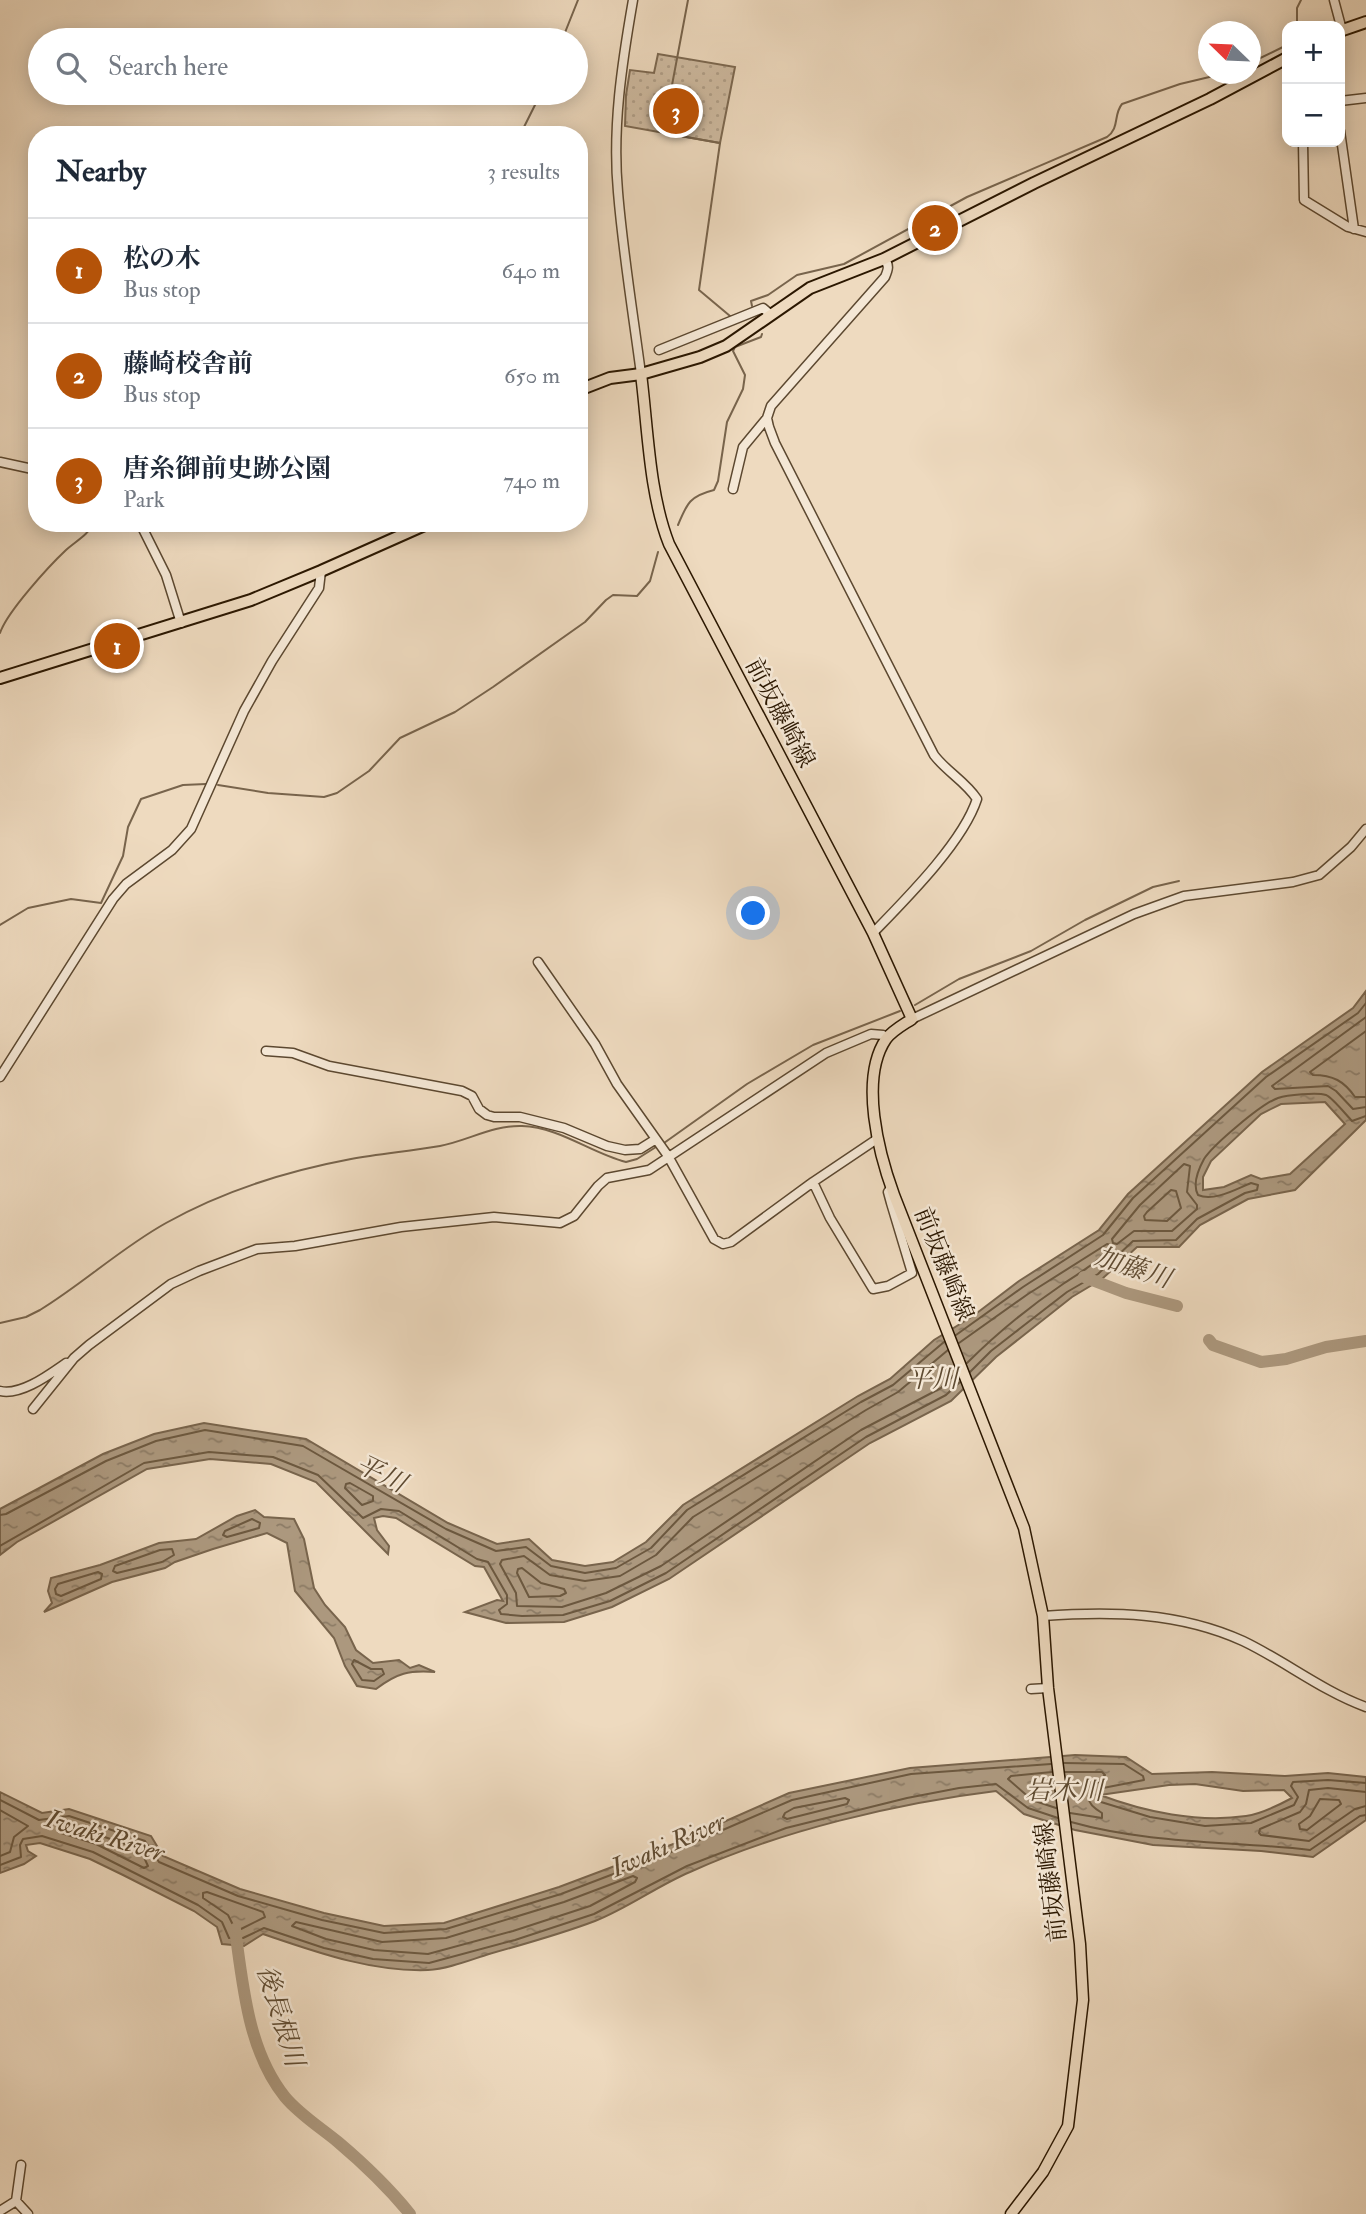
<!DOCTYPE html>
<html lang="en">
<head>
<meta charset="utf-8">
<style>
  :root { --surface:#fff; --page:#f6f6f7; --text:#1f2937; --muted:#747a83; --line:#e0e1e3; --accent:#b45309 }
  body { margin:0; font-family:"IM FELL Double Pica","Noto Serif JP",serif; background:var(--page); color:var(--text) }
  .controls { position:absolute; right:21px; top:21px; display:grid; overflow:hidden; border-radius:14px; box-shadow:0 4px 18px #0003 }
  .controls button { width:63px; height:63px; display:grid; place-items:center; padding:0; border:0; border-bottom:2px solid var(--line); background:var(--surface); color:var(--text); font:35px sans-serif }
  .compass { position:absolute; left:1198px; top:21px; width:63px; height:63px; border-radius:50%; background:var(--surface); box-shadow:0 4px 18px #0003; rotate:293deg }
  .you { position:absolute; left:754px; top:914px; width:24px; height:24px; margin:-18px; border:5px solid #fff; border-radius:50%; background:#1a73e8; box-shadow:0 0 0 10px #1a73e833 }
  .badge { display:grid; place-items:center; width:46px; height:46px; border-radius:50%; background:var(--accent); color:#fff; font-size:23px; font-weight:700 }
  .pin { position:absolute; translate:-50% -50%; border:4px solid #fff; box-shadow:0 2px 7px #0006 }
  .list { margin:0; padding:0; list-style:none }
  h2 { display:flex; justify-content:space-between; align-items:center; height:91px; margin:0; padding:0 28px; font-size:30px }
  h2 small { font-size:23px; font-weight:400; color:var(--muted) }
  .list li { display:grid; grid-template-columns:46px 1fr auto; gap:21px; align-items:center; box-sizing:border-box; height:105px; padding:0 28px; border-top:2px solid var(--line) }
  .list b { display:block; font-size:26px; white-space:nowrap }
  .list p { margin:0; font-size:23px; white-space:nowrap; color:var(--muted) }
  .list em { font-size:23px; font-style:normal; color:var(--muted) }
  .icon { flex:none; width:38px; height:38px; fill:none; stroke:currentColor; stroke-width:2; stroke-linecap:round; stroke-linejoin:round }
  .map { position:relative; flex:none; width:1366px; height:2214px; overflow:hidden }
  .search { position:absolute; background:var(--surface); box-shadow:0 4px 18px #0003; left:28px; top:28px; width:560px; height:77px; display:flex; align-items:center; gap:18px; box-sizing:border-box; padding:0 24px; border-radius:38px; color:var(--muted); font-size:26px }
  .panel { position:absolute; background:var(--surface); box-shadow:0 4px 18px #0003; left:28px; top:126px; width:560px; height:406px; border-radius:28px }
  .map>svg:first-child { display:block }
  .green { fill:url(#green-dots); stroke:#7c6850; stroke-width:2 }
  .water { fill:url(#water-ripples); stroke:#78644c; stroke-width:2; fill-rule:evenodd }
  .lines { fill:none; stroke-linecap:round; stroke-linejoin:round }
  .shore { stroke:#6c583f; stroke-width:2 }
  .stream { stroke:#78644c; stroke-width:2 }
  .river { stroke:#ac987e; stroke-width:12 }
  .minor-casing { stroke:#5c4830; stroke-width:11 }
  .major-casing { stroke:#2b1700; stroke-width:13 }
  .highway-casing { stroke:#2b1700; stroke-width:14 }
  .minor { stroke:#f4e7d5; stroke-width:8 }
  .major { stroke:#eedabf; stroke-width:10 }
  .highway { stroke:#eedabf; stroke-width:10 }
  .labels { text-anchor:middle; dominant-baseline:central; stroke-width:5; stroke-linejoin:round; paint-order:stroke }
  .street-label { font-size:24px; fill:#2b1700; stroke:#f4e7d5 }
  .water-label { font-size:26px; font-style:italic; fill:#5f4b32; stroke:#f4e7d5 }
</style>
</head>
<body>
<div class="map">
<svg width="1366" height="2214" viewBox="0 0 1366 2214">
  <defs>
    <pattern id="green-dots" width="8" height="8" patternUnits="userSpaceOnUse" patternTransform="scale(1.75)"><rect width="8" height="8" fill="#cdb99f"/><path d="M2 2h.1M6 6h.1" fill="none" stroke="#b09e87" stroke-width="1.8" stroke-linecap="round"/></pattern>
    <pattern id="water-ripples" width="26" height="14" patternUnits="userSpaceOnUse" patternTransform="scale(1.75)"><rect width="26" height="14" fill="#ac987e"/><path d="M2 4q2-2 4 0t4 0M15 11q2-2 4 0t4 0" fill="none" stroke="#8c7b65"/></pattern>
  </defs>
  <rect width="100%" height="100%" fill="#eedabf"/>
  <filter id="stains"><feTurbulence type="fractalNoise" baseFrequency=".00286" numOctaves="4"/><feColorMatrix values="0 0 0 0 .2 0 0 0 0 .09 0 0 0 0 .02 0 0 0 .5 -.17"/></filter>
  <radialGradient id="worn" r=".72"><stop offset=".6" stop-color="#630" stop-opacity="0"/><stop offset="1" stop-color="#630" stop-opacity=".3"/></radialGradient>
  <path class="green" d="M658 54 735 67 720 143 625 126 626 95 630 70 654 73Z"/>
  <path class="water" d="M1366 991V1120L1295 1190 1248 1199 1200 1225 1179 1247H1137L1102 1279 1072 1297 996 1357 951 1401 870 1443 669 1579 612 1607 564 1622 506 1623 465 1612 497 1600 503 1601 484 1567 475 1566 396 1518 383 1516 374 1518 377 1530 389 1546 388 1554 316 1482 271 1464 210 1459 147 1469 17 1542 0 1555V1509L103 1454 154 1434 204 1423 306 1439 448 1523 497 1544 529 1539 552 1560 585 1566 613 1562 646 1542 683 1505 858 1396 890 1379 934 1340 973 1316 1019 1281 1099 1230 1128 1194 1262 1072 1353 1008ZM1325 1102 1345 1124 1290 1174 1261 1179 1251 1175 1224 1187 1203 1190V1177L1211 1161 1261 1114 1281 1104Z
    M255 1510 264 1517 294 1519 304 1539 314 1588 325 1605 345 1627 356 1650 373 1663 399 1660 410 1668 419 1665 435 1672C409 1670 397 1673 376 1689L357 1686 345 1666 334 1638 295 1591 287 1543 267 1533 213 1549 175 1562 165 1568 112 1582 44 1612 52 1603 48 1591 51 1578 100 1565 159 1543 196 1539 237 1516Z
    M1075 1755 1126 1757 1152 1774 1212 1772 1285 1776 1328 1773 1366 1777V1820L1313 1857 1261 1851 1153 1845 1075 1830 1024 1814 996 1791C897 1803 780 1831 690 1872 657 1886 628 1908 595 1921 561 1934 525 1944 489 1954 470 1960 448 1969 428 1970 371 1972 316 1952 263 1934L244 1946 222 1944 217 1927 194 1911 123 1875 90 1859 40 1843 26 1845 28 1851 36 1856 24 1864 0 1873V1792L42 1813 69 1809 151 1836 163 1856 240 1889 324 1913 384 1926 444 1923 559 1887 676 1843 789 1793 910 1768ZM1195 1784 1243 1791 1284 1790 1292 1798C1279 1805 1261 1814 1246 1816 1198 1823 1145 1812 1100 1795L1169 1785Z"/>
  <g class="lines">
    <path class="shore" d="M1366 1017 1272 1086 1275 1089 1328 1086 1336 1091 1353 1109 1366 1107
      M1366 1031 1310 1072 1313 1075C1333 1075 1344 1081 1355 1097H1366
      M1184 1164 1190 1166 1187 1192 1197 1205V1209L1172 1231H1134L1117 1244 1113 1243 1112 1239 1140 1205Z
      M1171 1190 1176 1191 1181 1208 1167 1221 1145 1220 1144 1216 1147 1212Z
      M956 1335 1023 1287 1103 1235 1133 1198 1266 1077 1358 1013 1366 1003
      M959 1343 1028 1294 1107 1244 1111 1245V1249C1096 1263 1080 1273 1063 1284 1029 1307 996 1334 967 1363
      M948 1350 898 1392 866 1410 693 1517 656 1555 620 1576 585 1581 550 1575 524 1556 502 1560 500 1564 516 1593 517 1606 562 1607 606 1593 661 1566 861 1430 941 1388 956 1373
      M970 1372 991 1351 1067 1292 1098 1274 1133 1241 1176 1240 1197 1219 1245 1193 1257 1190 1258 1185 1251 1183C1236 1189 1214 1202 1198 1195 1192 1184 1198 1170 1204 1159 1213 1145 1261 1104 1278 1098 1287 1095 1317 1092 1326 1095 1332 1097 1347 1116 1352 1121L1366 1116
      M350 1483 373 1496V1501L362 1505 345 1488 346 1484Z
      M0 1515 6 1514 106 1461 156 1441 205 1430 303 1446 446 1529 496 1551 526 1547 551 1566 585 1573 616 1568 651 1548 687 1510 861 1402 893 1385 944 1342
      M252 1519 260 1523 259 1528 227 1537 223 1535 225 1531Z
      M0 1546 144 1463 209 1452 273 1457 318 1475 363 1518 381 1509 399 1511 477 1559 488 1562 507 1595V1604L499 1610 501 1614 522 1616 563 1615 610 1601 666 1573 866 1437 946 1395 960 1382
      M172 1549 174 1555 162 1562 117 1573 113 1571 115 1566 160 1550Z
      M518 1569 522 1568 541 1583 564 1589 566 1593 560 1596 529 1597 517 1573Z
      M98 1572 102 1574 101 1579 61 1596 56 1594 55 1589 58 1584Z
      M354 1660 371 1669H382L384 1674 374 1681 362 1680 352 1664Z
      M1064 1763 1124 1764 1143 1776 1144 1780 1103 1788 1098 1795 1101 1802 1150 1817 1205 1826 1251 1823 1294 1805 1298 1797 1291 1786 1293 1782 1328 1780 1366 1783
      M1052 1772 1011 1776 1008 1779 1032 1800 1056 1808
      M1065 1772H1102L1105 1775C1093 1788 1076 1798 1102 1813V1818L1070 1813
      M1366 1792 1328 1788 1309 1790 1306 1804 1300 1812 1260 1829 1259 1833 1261 1835 1309 1841 1355 1809 1366 1806
      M845 1798 849 1800 847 1804 787 1819 783 1817 785 1813 794 1808Z
      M1320 1799 1339 1800 1341 1804 1307 1830 1300 1829 1299 1824 1310 1816Z
      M0 1800 39 1820 69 1816 145 1841 159 1862 238 1896 322 1920 384 1933 446 1929 561 1894 679 1849 792 1800 911 1774 1051 1764
      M0 1810 28 1826 14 1837 10 1852 0 1856
      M1071 1822C1149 1844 1231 1841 1310 1850L1360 1816 1366 1815
      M69 1825 140 1849 148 1866 144 1868 96 1844 58 1832 59 1827Z
      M0 1865 21 1857 20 1845 23 1839 42 1836 93 1852 198 1905 222 1922 229 1938H243L264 1928 324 1948 373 1959 429 1963 515 1940 594 1914 687 1866 786 1828 907 1798 959 1788 996 1784 1028 1808 1058 1818
      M633 1876 637 1878 635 1882 590 1906 513 1931 428 1954 374 1950 326 1939 292 1926 296 1922 382 1942 446 1938 564 1902Z
      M207 1892 263 1912 265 1917 241 1929H235L228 1915 203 1898V1893Z"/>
    <path class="stream" d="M688 0 663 133 720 143 699 290 730 316
      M1297 26V8L1301 0
      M562 40 578 0
      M1250 63 1287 45
      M520 135 541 93
      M752 306 751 301 768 295 797 275 844 264 967 197 1107 137C1120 128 1113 115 1122 104L1180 84 1222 74
      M678 525C687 503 690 496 714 490L718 481 727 422 743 389 745 375 733 351 735 347 761 337 762 334
      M0 633C7 612 49 566 66 550 76 541 88 535 94 523
      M218 785 268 793 324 797 337 793 369 771 400 738 455 712 493 687 585 622 606 600 613 595 637 596 650 581 658 552
      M0 925 28 908 71 899 101 903 123 856 128 827 141 799 183 785 206 784
      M915 1005 959 979 1031 951 1085 920 1153 887 1179 881
      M664 1143 747 1084 813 1045 900 1011
      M0 1323 26 1317 40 1310C84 1283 121 1248 166 1223 223 1191 287 1171 351 1159 380 1154 410 1151 440 1146 467 1141 493 1125 522 1126 559 1127 591 1153 626 1162L637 1159 656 1147"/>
    <path class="river" d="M1084 1277 1126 1293 1177 1306
      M1209 1340 1213 1345 1261 1362 1286 1359 1326 1347 1366 1341
      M235 1929C243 1986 248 2051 285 2097 299 2114 321 2128 338 2142 364 2164 389 2188 410 2214"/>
    <defs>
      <path id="minor" d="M633 0C622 63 612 128 618 192 623 253 633 313 641 374
        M1334 0 1342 30
        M1340 101 1366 98
        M1340 131 1354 229
        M1303 142 1304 200 1348 227 1366 232
        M659 350 763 308 770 314
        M0 462 37 470
        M733 489 743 447 767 418
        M140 523 166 575 181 623
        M873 933C907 898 963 842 977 799 965 781 947 772 934 755L775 443 769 427 767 418 771 406 885 277C888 270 890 265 884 259
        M538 962 595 1044 617 1084 668 1156 714 1239 723 1244 731 1242 813 1182 877 1139
        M912 1019 1134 914 1184 896 1293 882 1319 875 1351 847 1366 829
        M266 1051 293 1053 329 1066 462 1091 472 1096 479 1109 487 1115 494 1117H520L564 1128 607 1146 625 1150 640 1149 656 1139
        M0 1077 113 899 126 884 172 850 191 829 244 711 272 661 319 588 321 571
        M813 1182 830 1218 873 1289 888 1286 912 1273 891 1203 888 1192 891 1188
        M0 1391C21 1396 50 1374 66 1363
        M33 1409 74 1358 89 1345 171 1284 199 1271 257 1249 295 1246 401 1227 494 1217 560 1223 574 1216 598 1186 607 1178 649 1170 826 1053 871 1034 883 1035 887 1039
        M1043 1616C1111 1611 1179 1612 1243 1641 1285 1661 1322 1691 1366 1707
        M1031 1689 1048 1688
        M16 2201 21 2165
        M0 2211 16 2201 28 2214"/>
      <path id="major" d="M641 374C648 429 649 493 669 544L873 933 912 1019C903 1025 893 1030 886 1039 859 1079 879 1154 894 1195L1024 1528 1043 1616 1048 1688 1080 1944 1083 2000 1068 2126 1043 2172 1011 2214"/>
      <path id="highway" d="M1340 31 1366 22
        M579 390 610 378 641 374 700 357 726 346 810 288 884 259 1034 183 1210 99 1287 58
        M0 678 251 600 321 571 429 523"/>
    </defs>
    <use href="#minor" class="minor-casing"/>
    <use href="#major" class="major-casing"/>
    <use href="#highway" class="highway-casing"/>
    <use href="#minor" class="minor"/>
    <use href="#major" class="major"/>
    <use href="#highway" class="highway"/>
  </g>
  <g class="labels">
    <g class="street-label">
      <text transform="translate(780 713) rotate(62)">前坂藤崎線</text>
      <text transform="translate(944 1264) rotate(68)">前坂藤崎線</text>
      <text transform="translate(1051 1882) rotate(-97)">前坂藤崎線</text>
    </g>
    <g class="water-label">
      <text transform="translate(1133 1268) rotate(18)">加藤川</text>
      <text x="932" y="1379">平川</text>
      <text transform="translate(381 1474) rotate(26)">平川</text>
      <text x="1064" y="1791">岩木川</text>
      <text transform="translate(105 1836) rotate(17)">Iwaki River</text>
      <text transform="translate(668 1845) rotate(-24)">Iwaki River</text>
      <text transform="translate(280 2016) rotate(73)">後長根川</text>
    </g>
  </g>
  <rect width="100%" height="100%" filter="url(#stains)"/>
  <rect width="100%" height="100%" fill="url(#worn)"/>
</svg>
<div class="controls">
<button>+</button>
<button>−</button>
</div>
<svg class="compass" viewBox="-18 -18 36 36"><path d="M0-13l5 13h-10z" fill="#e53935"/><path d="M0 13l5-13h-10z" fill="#747a83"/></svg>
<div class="you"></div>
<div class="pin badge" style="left:117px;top:646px">1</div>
<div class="pin badge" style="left:935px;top:228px">2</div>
<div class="pin badge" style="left:676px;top:111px">3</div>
<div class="search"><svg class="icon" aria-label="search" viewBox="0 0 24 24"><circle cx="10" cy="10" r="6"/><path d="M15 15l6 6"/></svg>Search here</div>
<section class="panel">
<h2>Nearby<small>3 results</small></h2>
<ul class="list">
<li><span class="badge">1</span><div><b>松の木</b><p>Bus stop</p></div><em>640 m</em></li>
<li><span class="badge">2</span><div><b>藤崎校舎前</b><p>Bus stop</p></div><em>650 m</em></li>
<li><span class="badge">3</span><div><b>唐糸御前史跡公園</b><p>Park</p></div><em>740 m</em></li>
</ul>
</section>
</div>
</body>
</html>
